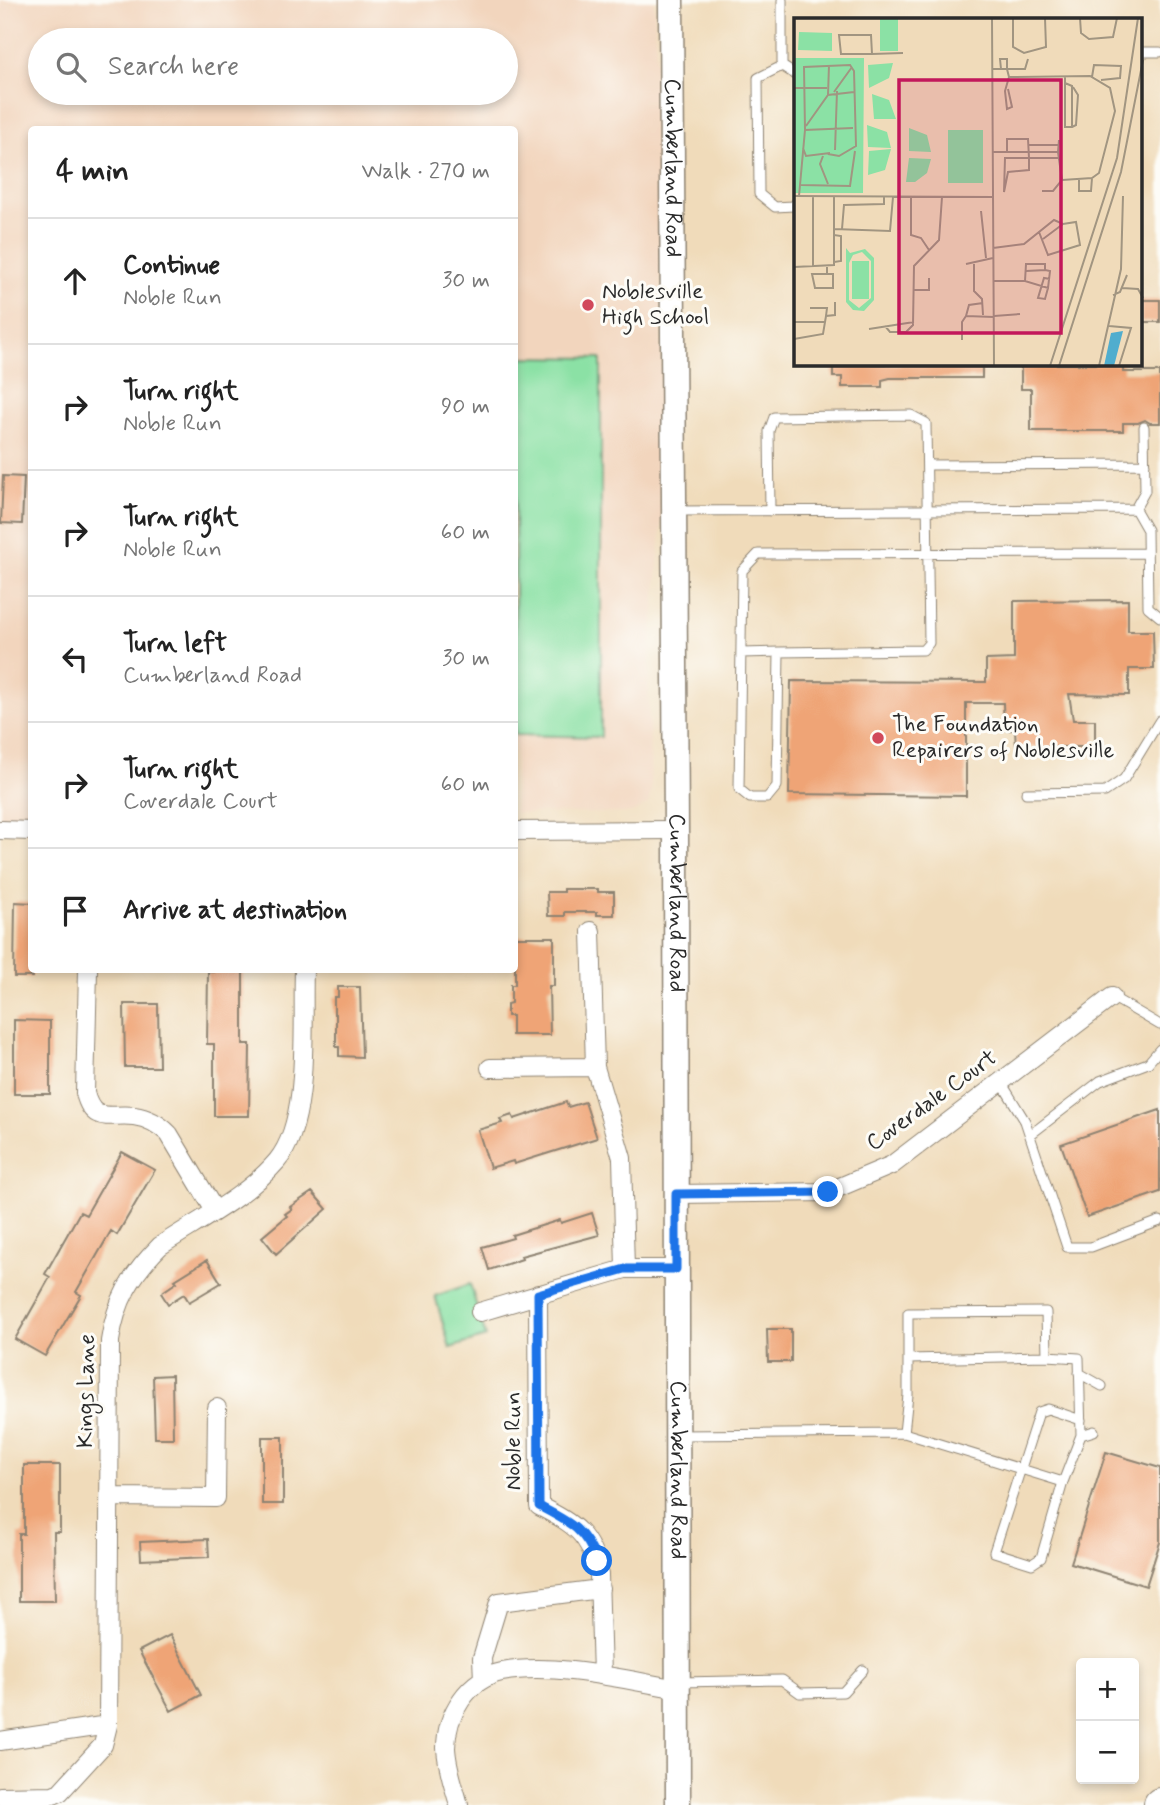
<!DOCTYPE html>
<html lang="en">
<head>
<meta charset="utf-8">
<style>
  :root { --surface:#fff; --page:#f6f6f6; --text:#222; --muted:#767676; --line:#e0e0e0 }
  body { margin:0; font-family:Mynerve,sans-serif; background:var(--page); color:var(--text) }
  .controls { position:absolute; right:21px; bottom:21px; display:grid; overflow:hidden; border-radius:7px; box-shadow:0 4px 10px #0003 }
  .controls button { width:63px; height:63px; display:grid; place-items:center; padding:0; border:0; border-bottom:2px solid var(--line); background:var(--surface); color:var(--text); font:35px sans-serif }
  .stop { position:absolute; width:21px; height:21px; margin:-16px; border:5px solid #1a73e8; border-radius:50%; background:#fff }
  .stop.end { background:#1a73e8; border-color:#fff; box-shadow:0 2px 7px #0008 }
  .list { margin:0; padding:0; list-style:none }
  h2 { display:flex; justify-content:space-between; align-items:center; height:91px; margin:0; padding:0 28px; font-size:30px }
  h2 small { font-size:23px; font-weight:400; color:var(--muted) }
  .list li { display:grid; grid-template-columns:46px 1fr auto; gap:21px; align-items:center; box-sizing:border-box; height:126px; padding:0 28px; border-top:2px solid var(--line) }
  .list b { display:block; font-size:26px; white-space:nowrap }
  .list p { margin:0; font-size:23px; white-space:nowrap; color:var(--muted) }
  .list em { font-size:23px; font-style:normal; color:var(--muted) }
  .icon { flex:none; width:38px; height:38px; fill:none; stroke:currentColor; stroke-width:2; stroke-linecap:round; stroke-linejoin:round }
  .map { position:relative; flex:none; width:1160px; height:1805px; overflow:hidden }
  .search { position:absolute; background:var(--surface); box-shadow:0 4px 10px #0003; left:28px; top:28px; width:490px; height:77px; display:flex; align-items:center; gap:18px; box-sizing:border-box; padding:0 24px; border-radius:38px; color:var(--muted); font-size:26px }
  .panel { position:absolute; background:var(--surface); box-shadow:0 4px 10px #0003; left:28px; top:126px; width:490px; height:847px; border-radius:7px }
  .map>svg:first-child { display:block }
  .built { fill:#f2d5bd; fill-rule:evenodd }
  .green { fill:#8be1a5; stroke:#5b8668; stroke-width:2 }
  .building { fill:#efa476 }
  .lines { fill:none; stroke-linecap:round; stroke-linejoin:round }
  .lane-casing { stroke:#8e8372; stroke-width:11 }
  .street-casing { stroke:#8e8372; stroke-width:20 }
  .secondary-casing { stroke:#8e8372; stroke-width:27 }
  .highway-casing { stroke:#8e8372; stroke-width:34 }
  .lane { stroke:#fff; stroke-width:9 }
  .street { stroke:#fff; stroke-width:18 }
  .secondary { stroke:#fff; stroke-width:24 }
  .highway { stroke:#fff; stroke-width:32 }
  .route { stroke:#1a73e8; stroke-width:9 }
  .poi-dot { fill:#d1495b; stroke:#fdfcf7; stroke-width:2.5 }
  .labels { text-anchor:middle; dominant-baseline:central; stroke-width:6; stroke-linejoin:round; paint-order:stroke }
  .street-label { font-size:23px; fill:#2b2b2b; stroke:#fdfcf7 }
  .poi-label { font-size:23px; fill:#2b2b2b; stroke:#fdfcf7; text-anchor:start }
  .inset-road { fill:none; stroke:#a19581; stroke-width:2 }
  .view { fill:#c2185b; fill-opacity:0.15; stroke:#c2185b; stroke-width:3.5 }
  .inset-edge { fill:none; stroke:#2b2b2b; stroke-width:3.5 }
</style>
</head>
<body>
<div class="map">
<svg width="1160" height="1805" viewBox="0 0 1160 1805">
  <rect width="100%" height="100%" fill="#fdfcf7"/>
  <filter id="ink" filterUnits="userSpaceOnUse"><feTurbulence type="fractalNoise" baseFrequency=".0143" numOctaves="2"/><feDisplacementMap in="SourceGraphic" scale="14" xChannelSelector="R" yChannelSelector="G"/><feConvolveMatrix kernelMatrix="1 2 1 2 8 2 1 2 1" color-interpolation-filters="sRGB"/></filter>
  <filter id="wash" filterUnits="userSpaceOnUse"><feTurbulence type="fractalNoise" baseFrequency=".00686" numOctaves="4" result="noise"/><feDisplacementMap in="SourceGraphic" scale="28" xChannelSelector="R" yChannelSelector="G"/><feGaussianBlur stdDeviation="1.57" result="paint"/><feColorMatrix in="noise" values="0 0 0 0 0 0 0 0 0 0 0 0 0 0 0 0 0 1.4 0 .05"/><feComposite in="paint" operator="in"/></filter>
  <g filter="url(#wash)">
    <rect width="100%" height="100%" fill="#f0dbba"/>
    <path class="built" d="M0 0H654L660 180 663 507 648 677 651 793 648 804 632 813H515L514 130H32V820H0ZM40 40H506V93H40Z"/>
    <path class="green" d="M515 357 601 358V737L515 735Z
      M470 1284 486 1337 450 1348 435 1296Z"/>
    <g id="blocks">
      <path class="building" d="M1141 300H1160V322H1141Z
        M833 364H982V378H890L882 380V387H842V377H833Z
        M1021 364H1123V372H1160V423H1150L1145 420 1138 423H1123V431H1031V389H1021Z
        M3 476 24 477 22 524 1 523Z
        M1128 600V631H1153L1154 669H1129V695L1069 694 1073 720H1095V747H1016L1015 730H1004L1003 703H966V796L789 794 791 681 986 682V660L1014 659V601Z
        M563 889H598V892H614V915H597V912H565V916H548L547 892H563Z
        M15 902 32 903V977H14Z
        M515 937H554V986H549L550 1035H512V1016H507V1004L511 1003V985H515Z
        M214 970H243V1044H250L249 1116H214V1044H207L208 972H214Z
        M338 987H360L362 1057 339 1056V1047H336V1014H334V997H338Z
        M124 1004H158L159 1067H125Z
        M14 1020 50 1021V1094H14Z
        M566 1102 568 1107 585 1102 597 1138 514 1164 513 1161 490 1168 478 1130 502 1123 500 1119 512 1115 514 1119Z
        M1160 1110V1192L1087 1217 1061 1144Z
        M122 1152 155 1170 117 1235 111 1231 76 1292 81 1295 45 1356 15 1339 50 1277 45 1274 80 1212 86 1215Z
        M312 1192 327 1209 276 1254 262 1237 287 1216 285 1214 292 1209 290 1207Z
        M592 1213 599 1235 521 1256 522 1259 489 1270 482 1247 513 1238 512 1235 560 1220 561 1223Z
        M207 1260 221 1283 189 1302 184 1294 168 1304 161 1293 177 1282 175 1280Z
        M767 1329H791V1362H768Z
        M172 1375 173 1438H155L153 1376Z
        M262 1437H283V1504H262Z
        M1106 1452 1160 1468V1542L1146 1586 1071 1563Z
        M24 1465H60V1532H54L55 1601H19V1534H24Z
        M208 1539 209 1557 141 1560 140 1542Z
        M170 1635 201 1695 171 1711 139 1651Z"/>
    </g>
  </g>
  <g filter="url(#ink)">
    <use href="#blocks" fill-opacity="0" stroke="#8e8372" stroke-width="2"/>
    <g class="lines">
      <defs>
        <path id="lane" d="M782 0V66
          M1141 52H1160
          M782 66 758 78 759 194 775 207 793 206 796 203
          M782 66 796 75
          M927 465 1145 464
          M1135 509 1147 530 1148 607 1160 617
          M677 511 1135 509 1145 491 1144 427
          M770 511 769 431 774 417 911 415 926 423 929 643 923 650 779 652 777 786 767 798H750L739 789 742 571 758 554 1147 553
          M741 653 779 652
          M1026 793 1105 792 1124 779 1160 720
          M1112 997 1160 1025
          M1001 1082 1025 1121 1067 1247H1091L1160 1221
          M1030 1135 1100 1081 1148 1063 1160 1049
          M1079 1373 1102 1386
          M904 1433 908 1395V1313L1046 1312 1047 1356 908 1359
          M679 1435 904 1433 1063 1482 1081 1435 1079 1358 1047 1356
          M1081 1435 1094 1431
          M1063 1482 1041 1558 1032 1564 994 1552 1039 1412 1048 1409 1081 1420
          M680 1682 782 1680 800 1693 843 1692 863 1670"/>
        <path id="street" d="M0 830 32 831
          M514 831 676 830
          M591 931 595 1067 622 1158 625 1269
          M88 970 85 1093C93 1125 110 1113 134 1116 148 1118 160 1125 169 1134L215 1211
          M490 1068 595 1067
          M676 1194 828 1192 892 1165 1112 997
          M538 1294 539 1506C574 1524 591 1534 599 1575L602 1675
          M480 1312 625 1269H676
          M110 1497 216 1498 217 1408
          M483 1679 482 1658 499 1602 600 1589
          M0 1741 108 1725
          M0 1796 53 1795 60 1792 103 1745 108 1725 110 1341C116 1300 131 1275 160 1246 199 1220 246 1197 277 1161 311 1121 302 1022 304 970
          M459 1805C454 1786 447 1768 446 1748 446 1714 468 1679 502 1672 555 1662 626 1680 678 1689"/>
        <g id="secondary">
          <path id="s1" d="M671 0 676 830 678 1805"/>
        </g>
        <path id="highway" d="M1160 1805V1804"/>
      </defs>
      <use href="#lane" class="lane-casing"/>
      <use href="#street" class="street-casing"/>
      <use href="#secondary" class="secondary-casing"/>
      <use href="#highway" class="highway-casing"/>
      <use href="#lane" class="lane"/>
      <use href="#street" class="street"/>
      <use href="#secondary" class="secondary"/>
      <use href="#highway" class="highway"/>
    </g>
  </g>
  <g class="lines" filter="url(#ink)">
    <path class="route" d="M597 1561C584 1528 569 1522 539 1506L538 1294 625 1269H676V1194L828 1192"/>
  </g>
  <g class="poi-dot">
    <circle cx="588" cy="305" r="7"/>
    <circle cx="878" cy="738" r="7"/>
  </g>
  <g class="labels">
    <g class="street-label">
      <text stroke="none"><textPath href="#s1" startOffset="168">Cumberland Road</textPath></text>
      <text stroke="none"><textPath href="#s1" startOffset="903">Cumberland Road</textPath></text>
      <text transform="translate(932 1101) rotate(-36)">Coverdale Court</text>
      <text transform="translate(87 1391) rotate(-89)">Kings Lane</text>
      <text transform="translate(514 1441) rotate(-90)">Noble Run</text>
      <text stroke="none"><textPath href="#s1" startOffset="1470">Cumberland Road</textPath></text>
    </g>
    <g class="poi-label">
      <text x="602" y="292">Noblesville<tspan x="602" dy="26">High School</tspan></text>
      <text x="892" y="725">The Foundation<tspan x="892" dy="26">Repairers of Noblesville</tspan></text>
    </g>
  </g>
  <g transform="translate(794 18)">
    <rect width="348" height="348" fill="#f0dbba"/>
    <path d="M86 0H104V33H86ZM5 14 38 15V33L4 32ZM0 40H70L69 175H0ZM99 45 95 60 75 70 74 47ZM78 76 95 82 102 101H80ZM73 107 93 114 97 130 74 129ZM115 110 133 117 137 134 115 133ZM154 112H189V165H154ZM97 131 91 152 74 157 75 133ZM115 140 137 141 133 155 121 164H112ZM52 230 56 235 71 231 80 240V282L70 293 59 292 52 284ZM68 234 77 243V280L65 290 55 282V245L59 237ZM58 243H75V281H58Z" fill="#8be1a5" fill-rule="evenodd"/>
    <path d="M329 313 320 348H310L317 315Z" fill="#50adce"/>
    <path class="inset-road" d="M198 0 200 348M219 0V29L230 35 252 29 251 0M286 0 287 15 295 21 319 19 323 0M78 36 77 17H45L47 36H78L109 35M199 51H213L215 59 296 58 316 70 321 93 305 155 298 160 268 162M207 51 206 41H213V51H231L234 41M271 58V109H278V68L271 65M298 59 300 47 327 48 326 60 307 62M0 70H33M214 71 218 89 213 91 211 73 215 59M40 74 58 49M34 77 35 47M12 108 34 77 60 74M278 109 282 107 284 77 279 69M11 112 10 49 56 47 60 53 62 128 45 138 34 136M234 127H265M9 130 12 138 36 135M41 132 43 73M199 134H264L265 122M213 134V121H234L235 140V152L214 154 210 174 211 140H265M29 138 26 146 34 166M285 160V173H297L298 160M7 167 56 168 61 133M248 173H259L268 162 264 134M0 178 199 179M5 178 11 112 59 110M117 179V217L127 220 135 232M187 193 192 240M40 211 96 213 99 179M48 211 50 187 90 186V179M40 217 47 218V243L40 244M249 221 269 206M199 230 230 226 260 202 269 206 282 204 286 227 254 237 245 214M180 244V273L188 281 189 297M172 246 199 240M0 249 40 247V178M19 249V178M33 249V256H18L21 270H39V256H33M199 263H231L254 270 256 253 251 252M231 263 232 246H251V252L232 253M254 270 251 281 244 280 250 260 256 261M328 270 344 271 349 280M120 272H135V260M319 277 326 274 333 257M16 290H33L32 298M172 298 175 287 189 285M200 298 226 296M0 304H31L29 316 0 321M31 304 32 298 41 297V284M91 308 96 314H112L119 307 120 248 145 222 148 179M315 308 337 310 325 348M75 311 120 304M168 322V304L172 298 200 299M256 348 323 140 344 0M265 348 327 154 349 42M305 348 327 251 329 178"/>
    <path class="view" d="M105 62H267V315H105Z"/>
    <rect width="348" height="348" class="inset-edge"/>
  </g>
</svg>
<div class="controls">
<button>+</button>
<button>−</button>
</div>
<div class="stop" style="left:597px;top:1561px"></div>
<div class="stop end" style="left:828px;top:1192px"></div>
<div class="search"><svg class="icon" aria-label="search" viewBox="0 0 24 24"><circle cx="10" cy="10" r="6"/><path d="M15 15l6 6"/></svg>Search here</div>
<section class="panel">
<h2>4 min<small>Walk · 270 m</small></h2>
<ul class="list">
<li><svg class="icon" aria-label="ahead" viewBox="0 0 24 24"><path d="M12 20V5M6 11l6-6 6 6"/></svg><div><b>Continue</b><p>Noble Run</p></div><em>30 m</em></li>
<li><svg class="icon" aria-label="right" viewBox="0 0 24 24"><path d="M7 20v-9h11M14 6l5 5-5 5"/></svg><div><b>Turn right</b><p>Noble Run</p></div><em>90 m</em></li>
<li><svg class="icon" aria-label="right" viewBox="0 0 24 24"><path d="M7 20v-9h11M14 6l5 5-5 5"/></svg><div><b>Turn right</b><p>Noble Run</p></div><em>60 m</em></li>
<li><svg class="icon" aria-label="left" viewBox="0 0 24 24"><path d="M17 20v-9H6M10 6l-5 5 5 5"/></svg><div><b>Turn left</b><p>Cumberland Road</p></div><em>30 m</em></li>
<li><svg class="icon" aria-label="right" viewBox="0 0 24 24"><path d="M7 20v-9h11M14 6l5 5-5 5"/></svg><div><b>Turn right</b><p>Coverdale Court</p></div><em>60 m</em></li>
<li><svg class="icon" aria-label="arrive" viewBox="0 0 24 24"><path d="M6 21V4h12l-3 4 3 4H6"/></svg><div><b>Arrive at destination</b></div></li>
</ul>
</section>
</div>
</body>
</html>
